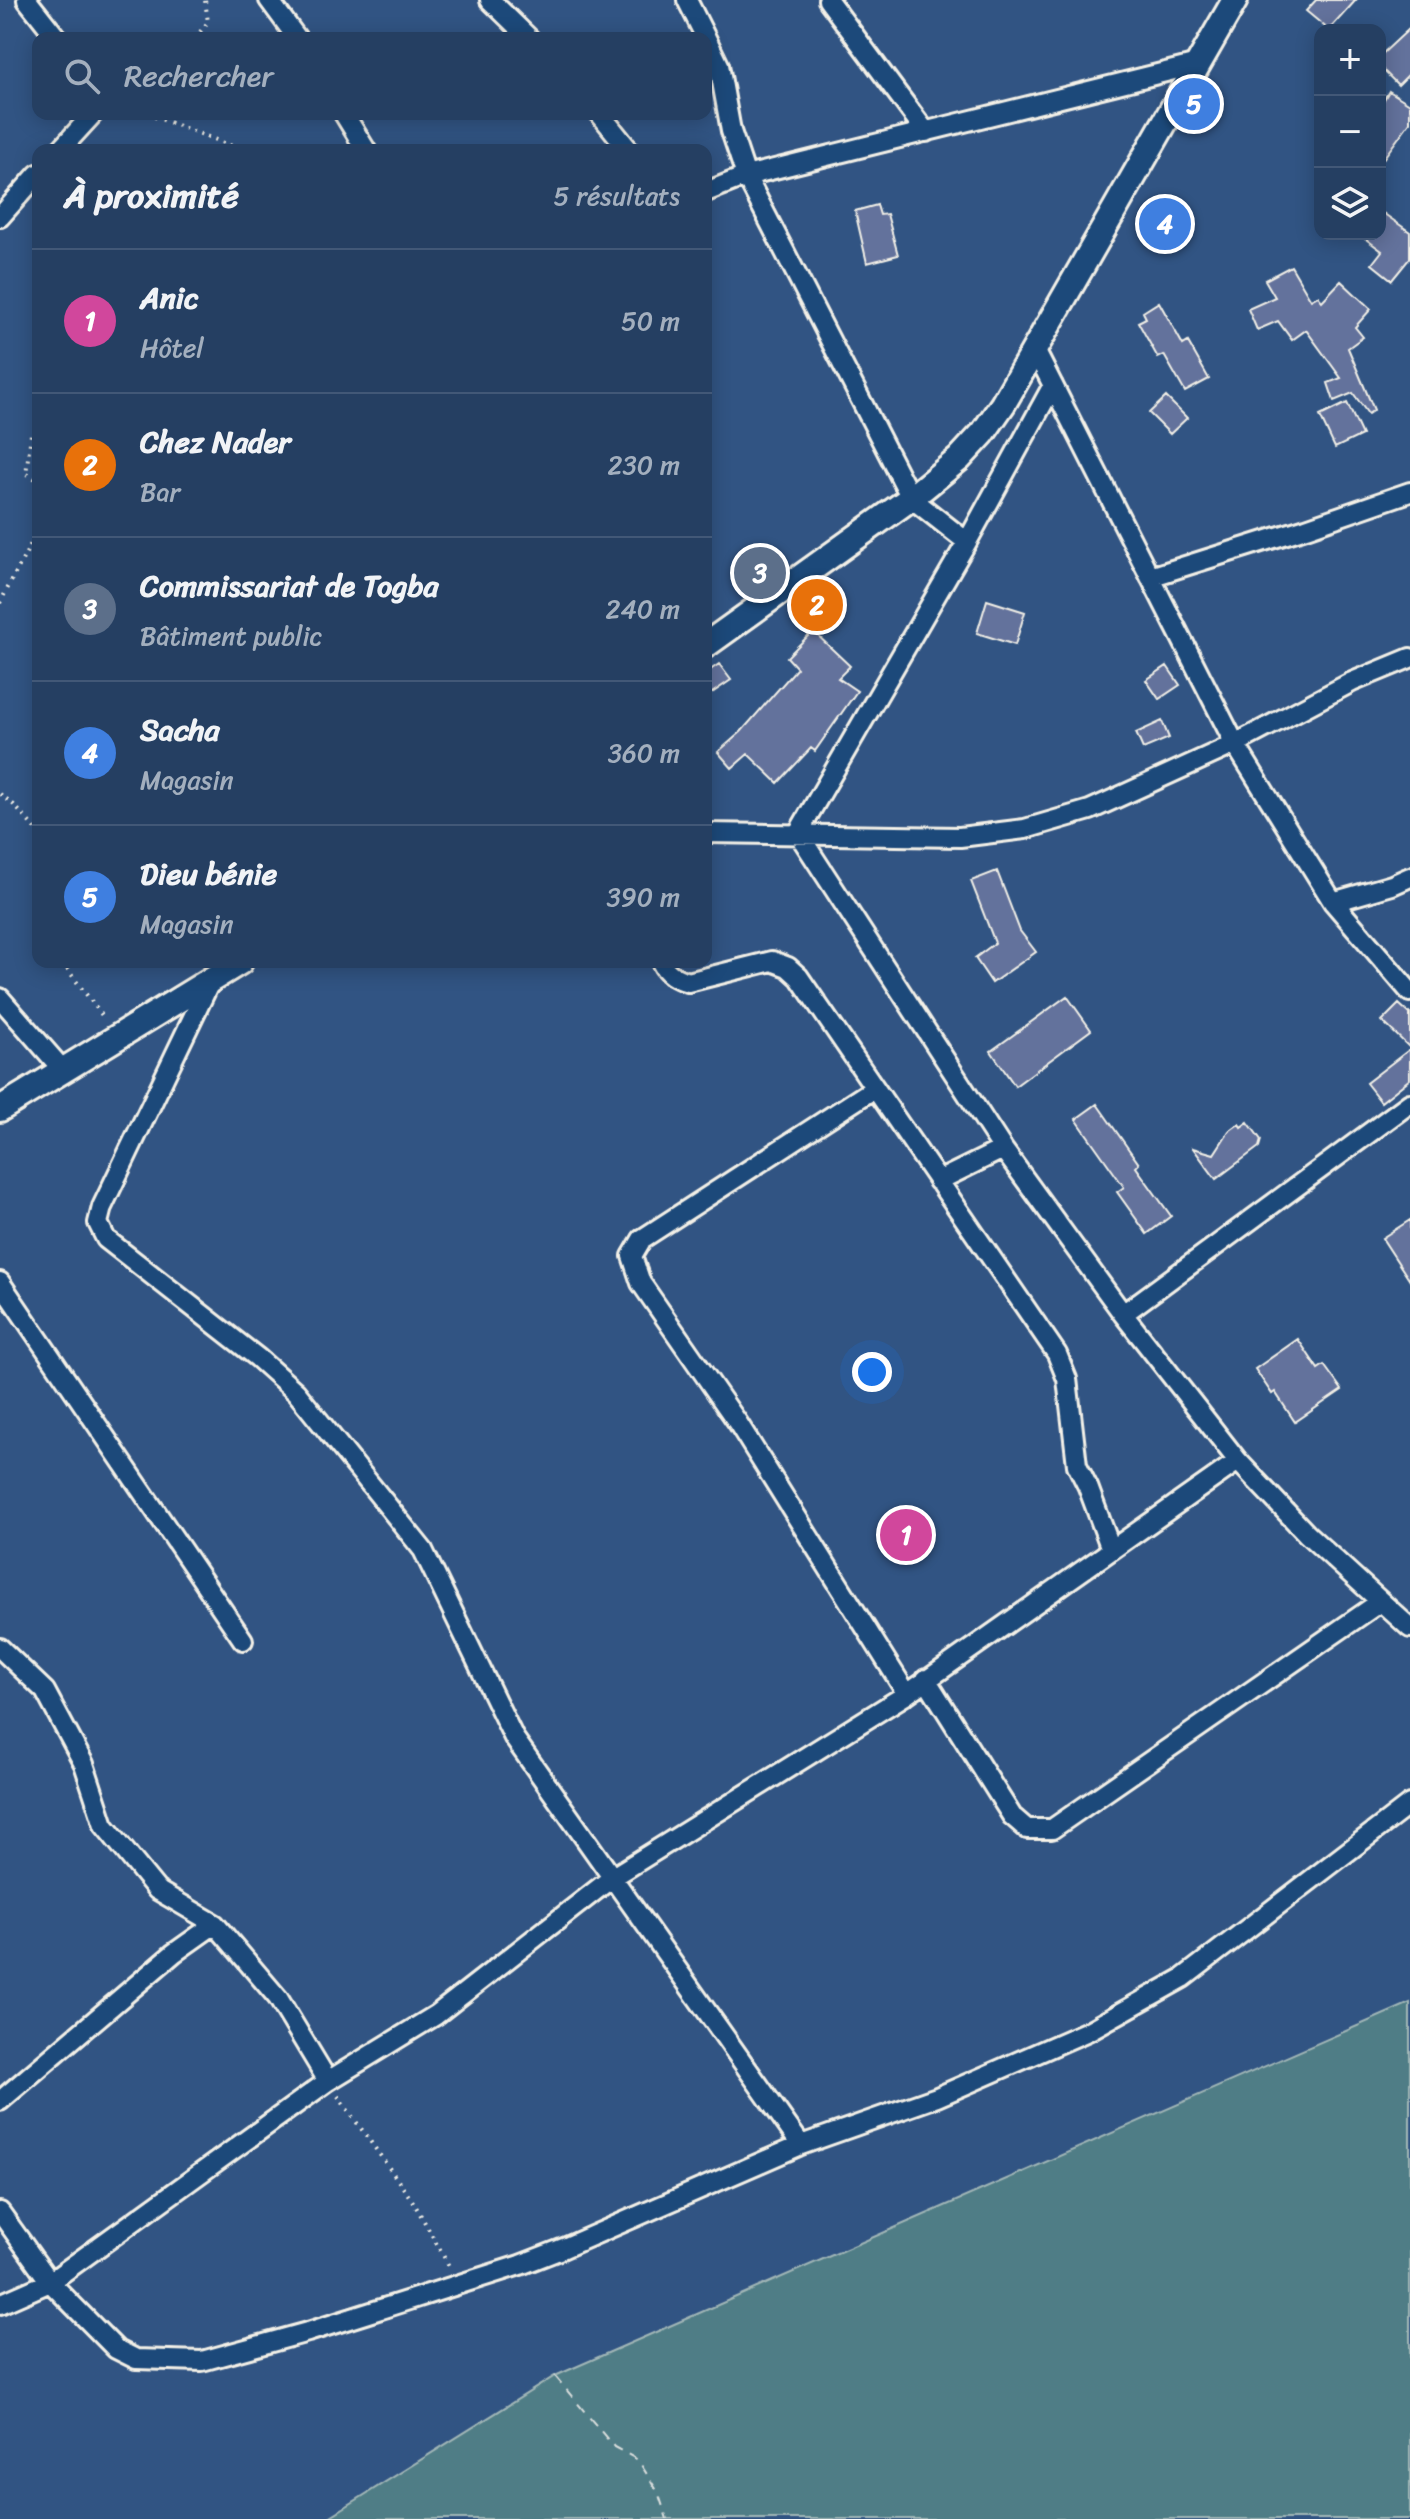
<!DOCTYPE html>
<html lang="fr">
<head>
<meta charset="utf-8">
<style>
  :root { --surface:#253f62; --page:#314a6b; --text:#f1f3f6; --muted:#a3afbe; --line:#425877; --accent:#ffd166 }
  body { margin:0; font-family:Sriracha,sans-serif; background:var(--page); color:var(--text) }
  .controls { position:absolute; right:24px; top:24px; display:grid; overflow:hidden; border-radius:16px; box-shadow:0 4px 20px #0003 }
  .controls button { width:72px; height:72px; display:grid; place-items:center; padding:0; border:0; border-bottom:2px solid var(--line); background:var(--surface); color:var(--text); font:40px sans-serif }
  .you { position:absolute; left:872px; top:1372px; width:28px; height:28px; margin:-20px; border:6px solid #fff; border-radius:50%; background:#1a73e8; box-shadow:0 0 0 12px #1a73e833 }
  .badge { display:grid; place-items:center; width:52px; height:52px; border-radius:50%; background:var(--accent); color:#fff; font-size:26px; font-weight:700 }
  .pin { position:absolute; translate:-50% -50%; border:4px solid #fff; box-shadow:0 2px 8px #0006 }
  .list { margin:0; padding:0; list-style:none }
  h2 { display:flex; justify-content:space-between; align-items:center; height:104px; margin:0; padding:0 32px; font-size:34px }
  h2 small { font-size:26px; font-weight:400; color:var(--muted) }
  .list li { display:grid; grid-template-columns:52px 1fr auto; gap:24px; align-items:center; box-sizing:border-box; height:144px; padding:0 32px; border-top:2px solid var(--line) }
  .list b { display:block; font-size:30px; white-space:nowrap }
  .list p { margin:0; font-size:26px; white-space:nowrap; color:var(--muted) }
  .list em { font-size:26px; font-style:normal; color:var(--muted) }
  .icon { flex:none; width:44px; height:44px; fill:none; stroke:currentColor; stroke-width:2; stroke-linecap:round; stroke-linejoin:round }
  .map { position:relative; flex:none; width:1410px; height:2519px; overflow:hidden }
  .search { position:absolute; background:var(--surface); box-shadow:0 4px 20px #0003; left:32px; top:32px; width:680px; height:88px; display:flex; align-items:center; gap:20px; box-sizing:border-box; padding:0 28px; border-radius:16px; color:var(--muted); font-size:30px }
  .panel { position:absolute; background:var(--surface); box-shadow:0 4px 20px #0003; left:32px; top:144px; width:680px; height:824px; border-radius:16px }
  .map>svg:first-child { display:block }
  .green { fill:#507d86; stroke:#a2b7b7; stroke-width:2 }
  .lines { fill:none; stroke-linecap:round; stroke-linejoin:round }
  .ferry { stroke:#dbdfde; stroke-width:2; stroke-dasharray:10 8; stroke-linecap:butt }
  .building { fill:#63729c; stroke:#f4f1e8; stroke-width:2 }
  .street-casing { stroke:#f4f1e8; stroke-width:24 }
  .secondary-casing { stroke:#f4f1e8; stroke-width:30 }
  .path { stroke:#f4f1e8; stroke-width:4; stroke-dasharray:2 6; stroke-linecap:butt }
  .street { stroke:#1f4a7a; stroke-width:18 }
  .secondary { stroke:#1f4a7a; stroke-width:24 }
</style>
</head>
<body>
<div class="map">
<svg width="1410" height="2519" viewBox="0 0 1410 2519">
  <rect width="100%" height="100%" fill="#315483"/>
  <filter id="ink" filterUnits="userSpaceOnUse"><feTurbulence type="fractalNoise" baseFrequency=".0125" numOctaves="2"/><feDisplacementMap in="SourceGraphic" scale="16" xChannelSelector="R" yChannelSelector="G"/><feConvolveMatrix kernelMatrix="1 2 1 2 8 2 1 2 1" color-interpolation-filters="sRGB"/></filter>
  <g filter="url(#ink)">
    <path class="green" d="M1410 2003V2519H326L555 2376Z"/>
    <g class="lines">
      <path class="ferry" d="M555 2376 614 2447 638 2460 658 2492 667 2519"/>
    </g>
    <path class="building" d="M1316 0H1356L1329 30 1306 11Z
      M1410 28V73L1398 85 1380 67V56Z
      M1389 91 1410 104V122L1380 163V106Z
      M877 205 880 215 887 214 898 255 867 263 855 211Z
      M1380 211 1410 232V258L1392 280 1372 264 1382 251 1359 234H1380Z
      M1291 266 1311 300 1318 296 1322 301 1341 281 1371 309 1355 327 1363 337 1348 348 1374 410 1368 414 1353 393 1334 401 1328 383 1341 378 1306 330 1292 340 1278 321 1257 330 1248 309 1275 297 1265 280Z
      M1159 302 1183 345 1188 342 1209 379 1185 392 1164 355 1158 358 1138 322 1146 318 1143 312Z
      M1166 397 1187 418 1170 434 1149 413Z
      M1347 403 1362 435 1335 448 1320 416Z
      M987 600 1025 612 1015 645 977 633Z
      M813 631 850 666 838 678 857 691 815 751 811 748 778 783 748 754 732 768 718 752 741 732 797 668 787 657Z
      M719 664 731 680 706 697V673Z
      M1167 666 1180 685 1159 699 1146 680Z
      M1162 721 1169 738 1143 749 1136 733Z
      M997 871 1020 931 1036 952 992 983 975 958 995 943 971 881Z
      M1067 996 1091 1030 1015 1086 991 1051Z
      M1399 1004 1410 1014V1048L1382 1021Z
      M1410 1049V1079L1381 1102 1366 1083Z
      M1097 1104 1139 1164 1136 1167 1171 1216 1147 1234 1117 1192 1124 1187 1076 1119Z
      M1248 1122 1261 1140 1259 1147 1216 1179 1193 1148 1214 1154 1229 1131 1239 1124 1241 1127Z
      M1410 1220V1281L1382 1238Z
      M1298 1339 1318 1369 1324 1365 1342 1390 1295 1422 1275 1392 1272 1394 1255 1369Z"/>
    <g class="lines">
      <defs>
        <path id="street" d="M27 0 57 38
          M269 0 297 38
          M490 0 529 38
          M687 0 706 38
          M828 0 926 132
          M706 38 719 65 731 131 746 176 911 498 967 542
          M344 114 366 150
          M600 114 629 150
          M60 150 93 114
          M706 192 746 176 1198 64
          M0 217 38 174
          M1035 350 1235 744 1333 902 1410 992
          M1053 385 967 542 798 833 1003 1149 1123 1314 1238 1461 1307 1534 1410 1628
          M1150 577 1306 528 1410 492
          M706 833 960 837 1025 829 1090 810 1235 744 1352 682 1410 658
          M1333 902 1392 885 1410 877
          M661 962C667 974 675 978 688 982L772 961 788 967 799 977 1057 1354 1067 1379 1077 1465 1088 1487 1111 1549
          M211 980 102 1207 98 1223 106 1239 258 1358 296 1392 423 1550 514 1738 801 2145
          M0 998 62 1069
          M875 1088 642 1239 632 1256 641 1283 738 1423 907 1694
          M938 1181 1003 1149
          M0 1282 243 1640
          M1123 1314 1410 1103
          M0 1648 45 1691 84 1764 104 1825 157 1890 215 1924 278 1998 328 2081
          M926 1679 1012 1816 1027 1829H1052L1380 1602
          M0 2101 174 1953 215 1924
          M0 2212 50 2282 116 2349 136 2359 202 2361 308 2332 520 2265 564 2248 801 2145 937 2097 1088 2031 1183 1978 1410 1804
          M0 2304 50 2282 328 2081 436 2015 613 1877 907 1694 1238 1461"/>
        <path id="secondary" d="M706 645 911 498 959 459 983 433 1003 404 1235 0
          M0 1109 240 962"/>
      </defs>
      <use href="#street" class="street-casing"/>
      <use href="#secondary" class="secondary-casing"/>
      <path class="path" d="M195 38 208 22 205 0
        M147 114 243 150
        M38 432 31 434 26 474 38 480
        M0 603 38 530
        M0 794 14 805 38 832
        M62 962 104 1018
        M338 2096 414 2203 449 2266"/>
      <use href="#street" class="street"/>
      <use href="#secondary" class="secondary"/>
    </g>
  </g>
</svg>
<div class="controls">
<button>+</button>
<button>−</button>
<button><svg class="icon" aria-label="layers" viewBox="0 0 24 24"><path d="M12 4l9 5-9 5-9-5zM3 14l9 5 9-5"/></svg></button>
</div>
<div class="you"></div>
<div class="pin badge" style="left:906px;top:1535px;background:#d1479c">1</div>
<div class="pin badge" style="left:817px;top:605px;background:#e8710a">2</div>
<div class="pin badge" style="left:760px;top:573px;background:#5c6f8a">3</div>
<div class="pin badge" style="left:1165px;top:224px;background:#3f7fe0">4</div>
<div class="pin badge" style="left:1194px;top:104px;background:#3f7fe0">5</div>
<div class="search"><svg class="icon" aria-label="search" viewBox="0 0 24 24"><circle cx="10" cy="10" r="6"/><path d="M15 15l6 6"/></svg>Rechercher</div>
<section class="panel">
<h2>À proximité<small>5 résultats</small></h2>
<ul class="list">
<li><span class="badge" style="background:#d1479c">1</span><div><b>Anic</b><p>Hôtel</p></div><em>50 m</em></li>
<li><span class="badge" style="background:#e8710a">2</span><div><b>Chez Nader</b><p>Bar</p></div><em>230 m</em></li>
<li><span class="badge" style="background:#5c6f8a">3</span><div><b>Commissariat de Togba</b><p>Bâtiment public</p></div><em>240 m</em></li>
<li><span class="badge" style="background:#3f7fe0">4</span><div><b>Sacha</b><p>Magasin</p></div><em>360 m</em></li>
<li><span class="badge" style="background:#3f7fe0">5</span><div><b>Dieu bénie</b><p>Magasin</p></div><em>390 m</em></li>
</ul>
</section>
</div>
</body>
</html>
